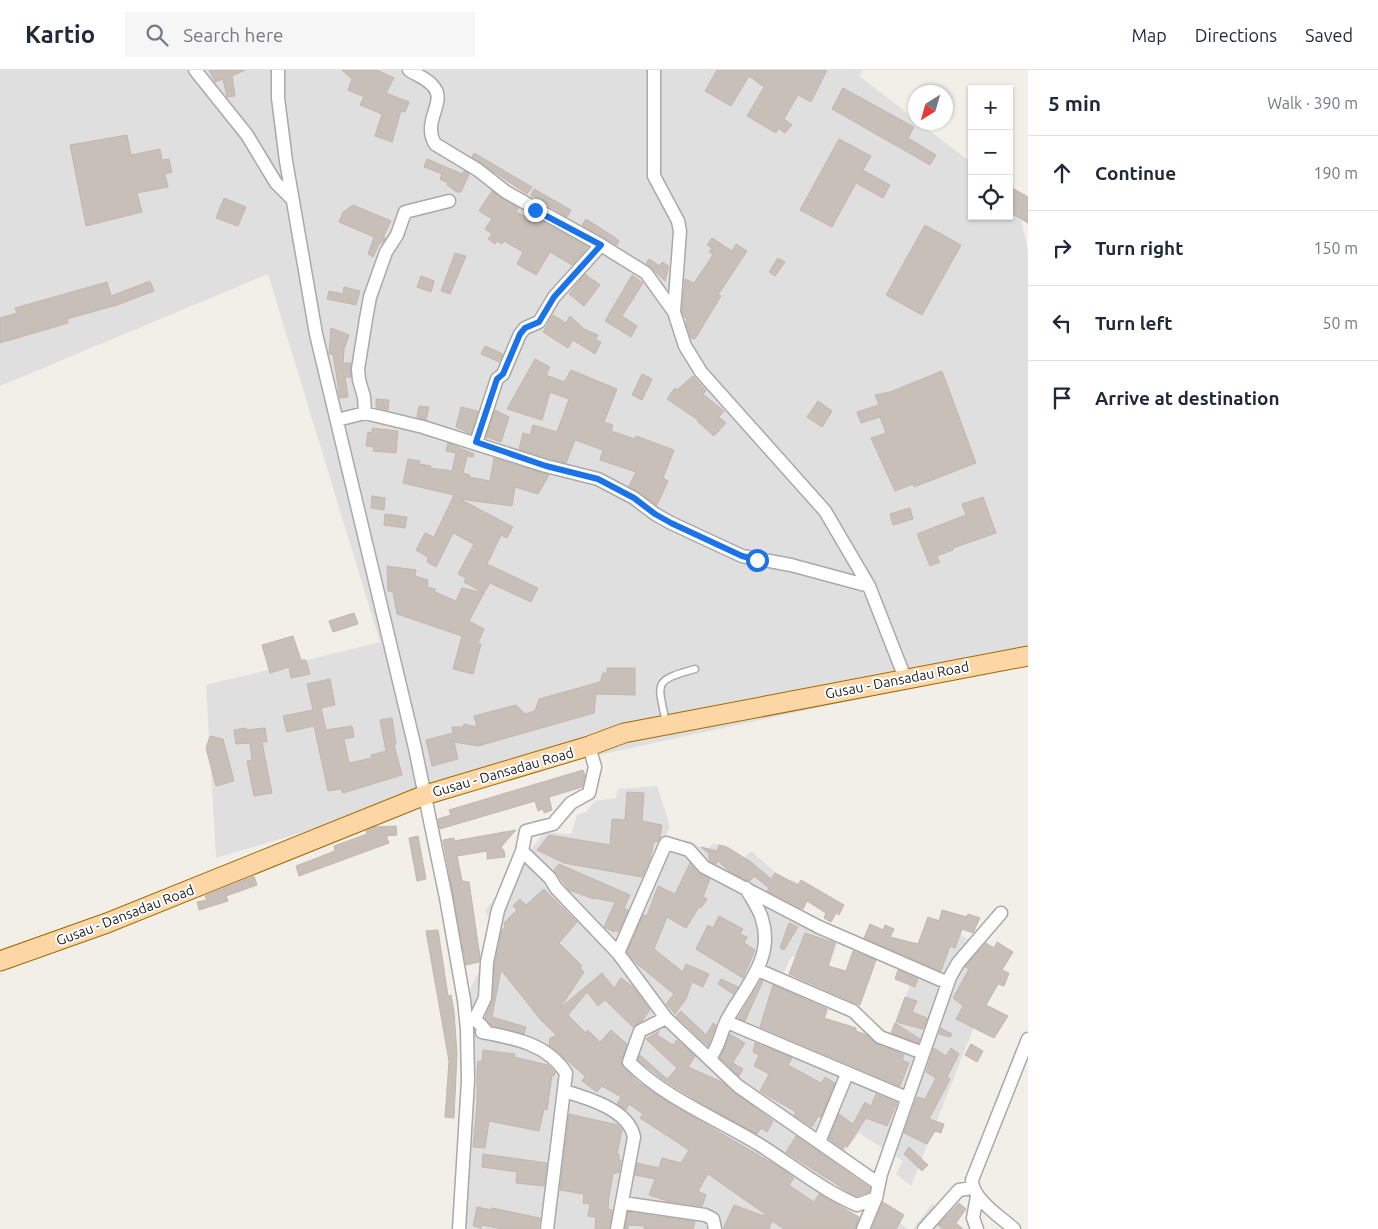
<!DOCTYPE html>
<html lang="en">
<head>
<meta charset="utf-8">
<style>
  :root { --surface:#fff; --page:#f6f6f7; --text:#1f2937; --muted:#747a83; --line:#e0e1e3 }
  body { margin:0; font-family:Ubuntu,sans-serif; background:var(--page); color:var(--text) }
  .controls { position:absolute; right:15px; top:15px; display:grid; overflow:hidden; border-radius:0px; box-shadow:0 1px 4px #0004 }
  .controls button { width:45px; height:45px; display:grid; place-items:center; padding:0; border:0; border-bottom:1px solid var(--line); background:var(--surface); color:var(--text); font:25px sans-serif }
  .compass { position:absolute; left:908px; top:15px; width:45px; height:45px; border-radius:50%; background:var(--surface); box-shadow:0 1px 4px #0004; rotate:217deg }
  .stop { position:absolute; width:15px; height:15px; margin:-11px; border:4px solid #1a73e8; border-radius:50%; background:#fff }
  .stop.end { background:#1a73e8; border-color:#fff; box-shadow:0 1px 5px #0008 }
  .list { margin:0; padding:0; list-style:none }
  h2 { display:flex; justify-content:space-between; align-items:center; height:65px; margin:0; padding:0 20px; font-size:21px }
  h2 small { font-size:16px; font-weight:400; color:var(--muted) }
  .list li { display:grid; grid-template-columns:32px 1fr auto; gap:15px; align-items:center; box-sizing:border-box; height:75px; padding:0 20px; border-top:1px solid var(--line) }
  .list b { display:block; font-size:19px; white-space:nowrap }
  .list em { font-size:16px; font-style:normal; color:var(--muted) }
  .icon { flex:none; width:28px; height:28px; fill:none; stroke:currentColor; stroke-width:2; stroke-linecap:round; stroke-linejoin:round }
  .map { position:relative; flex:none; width:1028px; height:1159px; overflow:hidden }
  header { display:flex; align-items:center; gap:30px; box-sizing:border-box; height:70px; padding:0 25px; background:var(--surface); border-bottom:1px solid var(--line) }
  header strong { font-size:24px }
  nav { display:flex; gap:28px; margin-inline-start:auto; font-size:18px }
  .search { width:350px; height:45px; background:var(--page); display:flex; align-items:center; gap:12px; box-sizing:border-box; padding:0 18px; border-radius:0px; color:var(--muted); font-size:19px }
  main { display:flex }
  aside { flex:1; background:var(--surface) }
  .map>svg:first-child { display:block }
  .residential { fill:#e0dfdf }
  .building { fill:#c7bfb8; stroke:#c4b6ab }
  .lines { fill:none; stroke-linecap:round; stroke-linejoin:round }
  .service-casing { stroke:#a9a9a9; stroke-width:9 }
  .minor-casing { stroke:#a9a9a9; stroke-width:15 }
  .primary-casing { stroke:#a06b00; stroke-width:21 }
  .service { stroke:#fff; stroke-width:6 }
  .minor { stroke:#fff; stroke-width:12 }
  .primary { stroke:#fcd6a4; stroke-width:19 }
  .route { stroke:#1a73e8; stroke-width:6 }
  .labels { text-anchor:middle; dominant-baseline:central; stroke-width:4; stroke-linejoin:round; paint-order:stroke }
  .street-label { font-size:14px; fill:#222; stroke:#fff }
</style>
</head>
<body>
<header>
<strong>Kartio</strong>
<div class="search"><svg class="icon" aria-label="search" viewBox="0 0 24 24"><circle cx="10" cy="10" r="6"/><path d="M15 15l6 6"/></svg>Search here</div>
<nav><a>Map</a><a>Directions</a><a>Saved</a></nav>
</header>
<main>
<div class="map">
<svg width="1028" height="1159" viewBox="0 0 1028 1159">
  <rect width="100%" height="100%" fill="#f2efe9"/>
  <path class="residential" d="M0 0H863L859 6 915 49 916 52 919 53 972 93V146H1009V122L1016 127 1028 181V592L465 714 216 788 206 615 380 572 268 204 0 316Z
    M657 716 670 756 665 768 690 771 706 781 714 773 744 788 751 781 789 814 793 810 810 821 795 848 838 871 828 901 792 886 776 916 829 940 820 960 882 986 936 848 1000 891 911 1116 896 1104 903 1091 859 1063 846 1080 821 1123 860 1152 871 1131 908 1159H455L467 925 498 864 485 841 544 762 571 764 577 745 586 742 595 731 616 728 618 719Z
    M932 1134 954 1151 947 1159H913Z"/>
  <path class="building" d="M209 0H245L232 6 235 26 227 27 223 9 215 12Z
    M342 0H377L394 8 386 23 409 32 405 42 401 41 392 72 375 66 382 44 360 35 364 27 348 20 352 9Z
    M717 0H827L811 32 798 25 784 49 792 55 785 63 778 58 776 63 747 46 764 17 749 6 731 36 705 21Z
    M843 18 914 57 908 68 936 85 930 95 832 39Z
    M127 65 131 85 160 79 162 90 169 89 172 102 165 104 168 117 137 123 142 142 86 156 70 75Z
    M839 69 871 86 863 100 890 115 883 128 856 113 832 157 800 140Z
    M474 83 532 117 527 124 472 87Z
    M427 89 462 104 464 101 469 104 461 122H457L447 115 448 113 440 109 442 104 424 97Z
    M1009 116 1028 127V153L1009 142Z
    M534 119 571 140 567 147 531 125Z
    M492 121 519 138 516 142 536 152 538 149 588 177 572 195 550 182 536 205 517 194 523 182 504 171 502 174 497 171 495 174 488 169 492 164 485 159 492 149 479 141Z
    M224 128 246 137 238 156 216 148Z
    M353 135 391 151 383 167H385L384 171 379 174 373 187 368 184 374 167 339 152 343 142Z
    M586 149 614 167 619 171 617 175 582 155Z
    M925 155 961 175 922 245 886 225Z
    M712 168 732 181 736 174 747 181 718 225 721 226 695 269 691 268 686 253 687 248H685L682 241 685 209 694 213 709 191 713 184 709 182 712 178 707 175Z
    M455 183 466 186 450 224 441 221Z
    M778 188 785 192 775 206 769 202Z
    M649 189 660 196 662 192 669 196 665 211 646 193Z
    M585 204 600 215 584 236 569 224Z
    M632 205 643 213 622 246 637 256 631 267 605 251Z
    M421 206 434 211 431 222 417 217Z
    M150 211 154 221 117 235 67 249 68 253 0 273V248L17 243 15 238 107 212 111 226Z
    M344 217 360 221 356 235 327 229 329 221 343 224Z
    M553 245 566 253 570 246 584 259 598 265 596 270 601 272 595 284 573 270 568 278 543 262Z
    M331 258 349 265 344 279 343 293H351V307H345L348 327 340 328 333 284H329Z
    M485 276 503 284 499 292 481 284Z
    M535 289 550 297 546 305 564 312 571 300 617 319 604 352 613 355 611 361 635 369 636 366 674 380 663 408 668 411 657 435 629 416 636 402 600 390 603 380 575 370 566 393 519 379 523 363 530 365 533 355 557 362 569 329 550 322 542 350 507 339Z
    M942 301 976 393 914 417 913 414 895 421 871 368 886 363 880 347 861 353 857 342 879 335 875 325 890 322Z
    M642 304 652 309 642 330 632 325Z
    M693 306 706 321 703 324 724 341 719 347 726 353 714 366 697 351 698 350 667 329 675 318 677 320Z
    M376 329 389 330 388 340 376 337Z
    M818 331 832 341 822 357 807 347Z
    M419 336 429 337 426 350 417 347Z
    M461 337 478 341 471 364 456 357Z
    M495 340 509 347 501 372 486 367Z
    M372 358 398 361 396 383 373 381 374 377 366 376 368 362 372 363Z
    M448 373 474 384 473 387 467 386 463 403 470 405 469 407 490 411 494 388 549 405 538 424 515 417 512 436 460 429 513 457 507 468 501 465 487 494 538 518 531 532 490 513 484 523 464 512 466 508 458 504 474 474 453 463 436 497 427 492 428 487 416 480 425 463 434 467 454 425 403 413 408 389 420 391 419 394 431 396 430 398 452 401 456 383 446 381Z
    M372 426 385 428 384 440 371 438Z
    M983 427 996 463 953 478V480L939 485 937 487 940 492 930 496 917 464 966 445 962 434Z
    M910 438 913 449 893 455 890 444Z
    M385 444 407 447 405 458 384 455Z
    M387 496 416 500 415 506 428 510 427 517 435 519V522L456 531 462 518 484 523 469 551 484 559 478 573 481 574 473 604 453 599 462 566 397 544 393 522 388 521Z
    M354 543 358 554 333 562 329 551Z
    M293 566 301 590H306L310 604 291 608 289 597 270 603 262 575Z
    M607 598H635V625L596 624 594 643 478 676 454 672 458 689 432 696 426 670 453 663 452 657H463L464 654 477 657 474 646 516 635 525 644 535 641 539 629 600 612 603 603H607Z
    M330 609 335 635 321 638 326 660 352 656 354 667 344 669 349 693 372 688 371 685 386 681 380 650 392 648 396 674 394 675 402 705 343 723 341 719 328 721 314 656 287 662 283 646 313 640 307 614Z
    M246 658V660L265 658 267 672H262L272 723 254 726 247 691 252 690 250 673 236 674 234 660Z
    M210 666 223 669 234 711 216 716 206 678Z
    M583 700 585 705 582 717 549 727 552 740 544 743 543 739 538 741 535 731 440 759 438 749 451 745 449 740Z
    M627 722 644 723 642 751 662 755 660 768 657 772H654L650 789 642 807 564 793 537 780 549 765 610 775 612 749 625 750Z
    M396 756 397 765 386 766 389 773 299 806 296 796 335 781 334 776 367 764 366 761 375 757Z
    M516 760 501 777 504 781 505 787 487 789V781L457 786 462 811 469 812 480 887 479 892 466 895 443 770 454 768V771Z
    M418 766 426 809 417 811 409 768Z
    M719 775 727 777 751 792 771 809 775 803 798 815 801 810 844 835 839 845 836 843 831 852 824 848 826 843 807 831 803 839 767 821 769 818 754 806 750 811 746 810 729 801 718 791 716 794 709 790V784L701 777 717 781Z
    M690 793 698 803 710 809 703 827 707 829 701 838 699 837 686 858 667 847 654 879 683 902 686 894 709 904 703 917 692 912 686 929 675 944 666 934 674 924 637 894 627 882 643 845 647 846 658 816 675 824Z
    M559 794 630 825 624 838 628 840 618 862 615 860 614 862 604 857 615 832 594 828V829L569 820 554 800Z
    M254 806 257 815 226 826 228 831 199 840 197 832 207 830 205 826Z
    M544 819 577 852 559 873 582 896 580 898 584 902 560 938 602 903 614 918 621 908 633 917 650 940 642 951 633 957 605 930 598 936 587 922 568 945 586 963 588 960 600 972 611 960 627 974 621 994 638 1012 671 1034 779 1097 794 1108 789 1115 814 1132 819 1124 859 1147 855 1159H784L772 1151 769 1159H723L734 1135 764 1146 765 1144 708 1104 698 1121 706 1125 702 1136 667 1131 649 1125 655 1109 635 1105 637 1093 659 1098 662 1088 681 1093 689 1080 640 1048 643 1044 629 1034 626 1040 617 1034 621 1027 602 1016 597 1022 582 1011 585 1006 549 975 550 968 556 966 555 964 540 949 501 900 492 947 526 957 524 964 492 956 485 948 493 929 495 893 502 860 505 857 504 853 517 840 513 836 520 829 526 835Z
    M942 840 967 847 968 844 980 848 973 863 962 859 955 878 950 876 941 901 864 868 870 854 883 860 885 855 894 859 890 867 918 874 928 847 939 851Z
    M719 846 743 859 740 864 747 867 744 873 755 880 743 908 696 879 708 855 713 858Z
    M789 853 798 857 784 880 780 878Z
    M438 860 448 926 451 925 454 942 457 984 454 1048 445 1047 449 991 426 861Z
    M805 863 835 873 828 896 846 901 853 881 876 890 860 935 789 904Z
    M997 872 1013 882 1002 900 1009 903 1004 916 998 914 986 935 1008 946 994 968 956 949 963 936 953 928 969 899 965 897 986 873 994 878Z
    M898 900 918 909 915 917 895 909Z
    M721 909 738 917 733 924 718 914Z
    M761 910 763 911 745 951 738 948Z
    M773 915 827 939 824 948 856 958V961L867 965 877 974 904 985 902 990 909 993 900 1016 760 957Z
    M905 927 917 931 912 942 927 948 923 959 896 952Z
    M681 941 706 965 713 953 716 955 708 976 676 946Z
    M895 953 920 969 918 973 891 963Z
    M941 958 952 964 950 967 939 964Z
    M659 961 657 965 673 975 677 970 695 986 688 997 722 1012 773 1051 767 1062 761 1058 757 1064 696 1030 664 1010 638 990 640 985 667 1009 677 998 646 969Z
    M730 964 745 973 730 997 720 988Z
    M755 973 792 988 788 995 821 1013 825 1007 835 1013 821 1047 818 1046 812 1057 794 1045 796 1042 760 1021 769 1004 754 996 759 985 753 982Z
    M971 974 983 981 977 992 965 985Z
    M934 978 946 986 951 978 959 984 947 1007 950 1009 929 1049 944 1054 941 1063 935 1061 927 1074 904 1063 917 1027 925 1029 936 1008 926 1002Z
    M483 980 515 984 514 987 548 995 555 1002 554 1006 552 1005 547 1040 544 1039 539 1061 489 1051 485 1078 473 1077 477 1034V1001L478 991 482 992Z
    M733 993 743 999 739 1006 730 998Z
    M876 1024 897 1033 887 1056 866 1048 847 1077 845 1075 843 1079 829 1069 839 1044 853 1054 865 1032 871 1036Z
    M569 1044 618 1055 622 1060 617 1084H619V1090H621L619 1102 613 1104 609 1127 608 1139 612 1140 609 1159H595L596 1147 588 1146 590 1134 583 1133 584 1124 560 1120Z
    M796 1066 870 1118 869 1122 857 1126 848 1122 786 1082Z
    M909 1077 928 1095 922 1101 904 1084Z
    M483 1084 547 1093 544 1116 516 1113 517 1102 482 1097Z
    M883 1132 904 1145 896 1159H872Z
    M959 1133 966 1139 956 1153 963 1159H943L938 1155Z
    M477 1137 492 1140V1138L540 1148 538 1159H502L482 1155 481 1158 473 1156Z
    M628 1142 695 1152 693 1159H644V1156L628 1155V1159H625Z"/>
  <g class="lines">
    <defs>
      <path id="service" d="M666 653C658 612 652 611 695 599"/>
      <path id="minor" d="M195 0 247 65 276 113 291 128
        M278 0V28L286 91 316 264 415 678 446 828 464 930 467 959 468 1011 459 1159
        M409 0C416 5 426 8 432 15 449 31 421 50 435 74L478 100 506 122 601 175 646 203 674 242
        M654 0V106L678 151 680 161 674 242 685 276 701 302 825 441 869 516 905 608
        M365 343 364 327 359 310 358 299 366 249 370 227 386 182 397 165 405 142 449 131
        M337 350 365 343 423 357 546 396 598 409 634 428 655 444 671 453 742 486 791 495 869 516
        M476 373 497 309 503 304 520 264 525 258 539 252 554 227 601 175
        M522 781 550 808 556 818 618 883 666 948 738 1016 879 1114
        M618 883 666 773 689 780 704 797 819 857 948 913
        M758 900 853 941 880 967 923 983
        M666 948 640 961 629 992C666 1029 716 1048 760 1075 792 1095 822 1120 857 1135L876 1128
        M727 952 907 1028
        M482 962C515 968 547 974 566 1003L547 1159
        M488 963 475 949 485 928 487 892 498 840 522 781 526 761 553 754 571 733 589 723 595 697 589 676
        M710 988C720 975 720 964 727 950 744 918 775 888 762 849 759 838 751 828 746 818
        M564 1021C588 1028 629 1040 634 1067L617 1159
        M819 1072 847 1004
        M623 1133 705 1145 713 1149 715 1159
        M863 1159 876 1128 881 1104 950 907 958 893 1001 843
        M924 1159 959 1120 972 1118
        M977 1159 973 1148 977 1126
        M1014 1159C1001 1147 972 1129 972 1110L1028 969"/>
      <path id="primary" d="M0 891 107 853 425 725 589 676 624 663 1028 586"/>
    </defs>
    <use href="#service" class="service-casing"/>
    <use href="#minor" class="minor-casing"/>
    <use href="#primary" class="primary-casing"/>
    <use href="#service" class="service"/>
    <use href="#minor" class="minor"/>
    <use href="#primary" class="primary"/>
  </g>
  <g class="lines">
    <path class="route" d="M535 140 601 175 554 227 539 252 525 258 520 264 503 304 497 309 476 372 546 396 598 409 634 428 655 444 671 453 742 486 757 490"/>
  </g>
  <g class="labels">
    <g class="street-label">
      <text transform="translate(897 610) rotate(-11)">Gusau - Dansadau Road</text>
      <text transform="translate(503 702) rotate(-16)">Gusau - Dansadau Road</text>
      <text transform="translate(125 845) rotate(-21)">Gusau - Dansadau Road</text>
    </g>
  </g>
</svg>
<div class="controls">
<button>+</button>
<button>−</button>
<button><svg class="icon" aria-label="locate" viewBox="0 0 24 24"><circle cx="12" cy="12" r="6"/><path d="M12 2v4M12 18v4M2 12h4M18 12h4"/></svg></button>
</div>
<svg class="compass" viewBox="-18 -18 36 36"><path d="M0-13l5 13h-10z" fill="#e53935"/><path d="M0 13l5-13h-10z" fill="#747a83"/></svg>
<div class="stop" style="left:757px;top:490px"></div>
<div class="stop end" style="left:535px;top:140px"></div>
</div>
<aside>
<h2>5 min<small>Walk · 390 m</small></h2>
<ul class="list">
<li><svg class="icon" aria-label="ahead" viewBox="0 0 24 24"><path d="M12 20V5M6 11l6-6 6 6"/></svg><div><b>Continue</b></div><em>190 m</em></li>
<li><svg class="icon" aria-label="right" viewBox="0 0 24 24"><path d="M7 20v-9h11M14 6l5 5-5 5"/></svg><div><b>Turn right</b></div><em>150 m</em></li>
<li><svg class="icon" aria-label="left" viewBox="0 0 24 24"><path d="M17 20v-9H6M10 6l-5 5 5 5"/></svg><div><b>Turn left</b></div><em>50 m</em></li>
<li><svg class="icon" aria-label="arrive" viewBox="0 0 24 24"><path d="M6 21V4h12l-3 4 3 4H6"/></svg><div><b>Arrive at destination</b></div></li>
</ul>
</aside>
</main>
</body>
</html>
